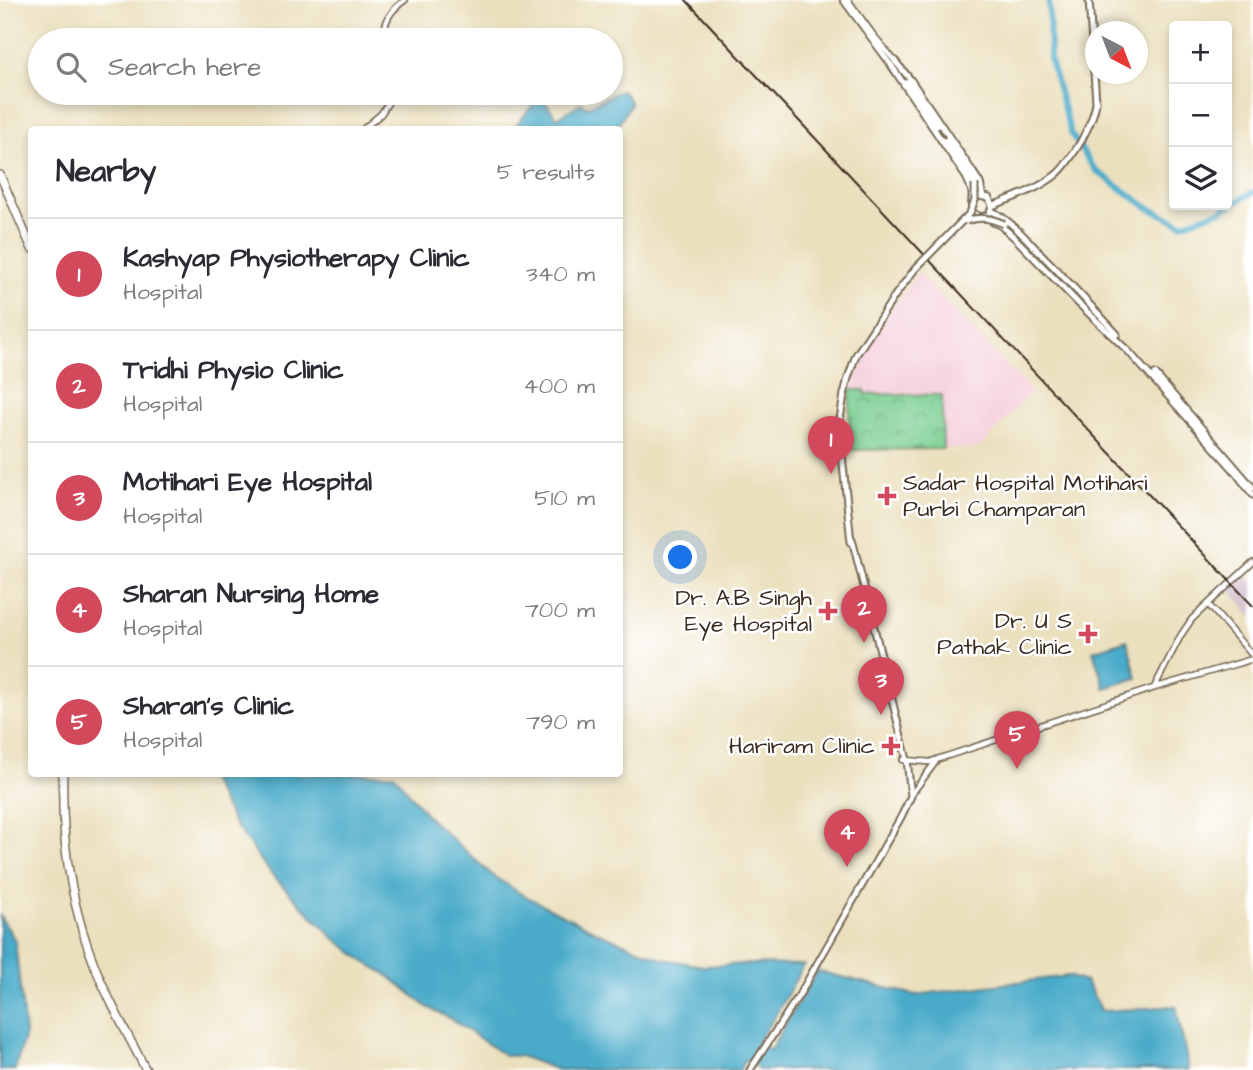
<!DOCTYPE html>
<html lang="en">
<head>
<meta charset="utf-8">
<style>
  :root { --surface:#fff; --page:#f7f7f7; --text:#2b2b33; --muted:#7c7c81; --line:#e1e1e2; --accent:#d1495b }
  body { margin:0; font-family:"Architects Daughter",sans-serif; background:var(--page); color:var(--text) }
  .controls { position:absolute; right:21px; top:21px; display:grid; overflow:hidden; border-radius:7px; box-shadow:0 4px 10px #0003 }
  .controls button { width:63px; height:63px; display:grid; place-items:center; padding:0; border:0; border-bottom:2px solid var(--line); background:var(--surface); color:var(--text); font:35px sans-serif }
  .compass { position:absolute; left:1085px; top:21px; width:63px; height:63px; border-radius:50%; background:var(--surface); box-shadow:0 4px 10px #0003; rotate:138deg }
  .you { position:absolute; left:681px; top:558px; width:24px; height:24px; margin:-18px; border:5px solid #fff; border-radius:50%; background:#1a73e8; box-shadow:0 0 0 10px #1a73e833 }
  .badge { display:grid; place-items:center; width:46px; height:46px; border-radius:50%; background:var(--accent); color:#fff; font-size:23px; font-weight:700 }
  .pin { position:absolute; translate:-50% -58px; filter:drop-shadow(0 2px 4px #0008) }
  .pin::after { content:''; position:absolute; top:37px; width:24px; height:21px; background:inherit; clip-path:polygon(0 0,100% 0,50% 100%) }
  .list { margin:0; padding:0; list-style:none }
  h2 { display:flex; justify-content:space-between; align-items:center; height:91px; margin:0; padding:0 28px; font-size:30px }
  h2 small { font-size:23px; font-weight:400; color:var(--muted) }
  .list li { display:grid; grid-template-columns:46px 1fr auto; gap:21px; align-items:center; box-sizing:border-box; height:112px; padding:0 28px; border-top:2px solid var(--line) }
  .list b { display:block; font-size:26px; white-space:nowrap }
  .list p { margin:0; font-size:23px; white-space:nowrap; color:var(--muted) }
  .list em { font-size:23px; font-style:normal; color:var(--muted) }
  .icon { flex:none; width:38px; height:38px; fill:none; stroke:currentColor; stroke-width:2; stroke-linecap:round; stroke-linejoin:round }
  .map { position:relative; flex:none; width:1253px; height:1070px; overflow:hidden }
  .search { position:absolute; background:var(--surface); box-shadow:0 4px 10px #0003; left:28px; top:28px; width:595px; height:77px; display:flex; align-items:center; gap:18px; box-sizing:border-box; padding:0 24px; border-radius:38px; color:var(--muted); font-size:26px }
  .panel { position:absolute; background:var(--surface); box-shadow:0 4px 10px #0003; left:28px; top:126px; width:595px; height:651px; border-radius:7px }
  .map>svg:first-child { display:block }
  .built { fill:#f5cfdc }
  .railway { fill:#d1bdcc }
  .park { fill:url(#park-crowns); stroke:#5b7c58; stroke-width:2 }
  .water { fill:#4aabc9; stroke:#426a74; stroke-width:2 }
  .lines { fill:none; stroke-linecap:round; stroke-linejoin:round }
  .river { stroke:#4aabc9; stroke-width:6 }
  .secondary-casing { stroke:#796a56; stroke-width:8 }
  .primary-casing { stroke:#796a56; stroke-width:9 }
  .highway-casing { stroke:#796a56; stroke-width:10 }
  .secondary { stroke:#fff; stroke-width:4.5 }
  .primary { stroke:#fff; stroke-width:5 }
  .highway { stroke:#fff; stroke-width:7 }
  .rail { stroke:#3b2a1e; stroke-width:2 }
  .primary-bridge-casing { stroke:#796a56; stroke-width:9; stroke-linecap:butt }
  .primary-bridge { stroke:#fff; stroke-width:5 }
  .poi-dot { fill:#d1495b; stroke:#fff; stroke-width:2.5 }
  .labels { text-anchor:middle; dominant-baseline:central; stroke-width:5; stroke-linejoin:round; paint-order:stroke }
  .poi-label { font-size:23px; fill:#3b2a1e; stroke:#fff; text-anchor:end }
</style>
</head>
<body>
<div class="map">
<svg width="1253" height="1070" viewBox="0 0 1253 1070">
  <defs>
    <pattern id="park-crowns" width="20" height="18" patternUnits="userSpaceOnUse" patternTransform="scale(1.75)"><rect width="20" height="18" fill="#7bcf93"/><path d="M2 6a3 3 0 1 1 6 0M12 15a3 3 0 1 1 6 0" fill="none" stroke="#66a877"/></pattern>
  </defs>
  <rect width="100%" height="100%" fill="#fff"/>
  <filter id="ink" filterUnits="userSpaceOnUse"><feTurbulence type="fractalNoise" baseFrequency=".0143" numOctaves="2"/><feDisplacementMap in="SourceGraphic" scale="14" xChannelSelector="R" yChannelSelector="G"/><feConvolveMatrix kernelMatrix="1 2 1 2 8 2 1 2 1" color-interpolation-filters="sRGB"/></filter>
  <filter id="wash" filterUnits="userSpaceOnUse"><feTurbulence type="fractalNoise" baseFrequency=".00686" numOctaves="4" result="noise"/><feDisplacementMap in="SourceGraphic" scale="28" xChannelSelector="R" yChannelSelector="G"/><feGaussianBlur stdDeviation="1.57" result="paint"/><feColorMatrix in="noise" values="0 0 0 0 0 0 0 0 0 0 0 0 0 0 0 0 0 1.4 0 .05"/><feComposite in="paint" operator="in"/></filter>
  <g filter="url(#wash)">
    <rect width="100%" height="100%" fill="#ebe0be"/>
    <path class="built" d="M918 273 1032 392 979 448 943 449 942 395 866 394 865 390H850L859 366 883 323 900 298Z"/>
    <path class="railway" d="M1244 574 1253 584V617L1229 589Z"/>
    <path class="park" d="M850 390H865L866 394 942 395 943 449 849 450Z"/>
    <path class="water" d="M622 90 631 103 616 129H513L537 100 543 99 557 118 581 103 587 107Z
      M1127 640 1137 678 1105 688 1093 651Z
      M207 774H394L429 818 492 875 523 895 599 933 663 959 703 966 747 964 804 965 775 1016 757 1042 770 1050 817 971 915 995 1068 976 1086 982 1102 1011 1176 1006 1189 1070H758V1068L744 1060 740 1070H558L520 1056 504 1055 451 1019 427 1007 389 976 365 962 333 937 272 875 233 822Z
      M0 916 15 940 25 1034 15 1070H0Z"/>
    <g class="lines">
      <path class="river" d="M1049 0 1050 59 1071 134 1095 170 1149 208 1182 224 1222 210 1253 192"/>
    </g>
  </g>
  <g filter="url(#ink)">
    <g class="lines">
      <defs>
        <path id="secondary" d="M843 0 891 65
          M848 0 874 36 895 61
          M385 40C382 22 391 10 405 0
          M362 130 381 114 394 93
          M1208 604 1253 656
          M1154 688 1253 659
          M903 760 930 762 938 759 1154 688 1181 635 1192 619 1253 562
          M911 795 937 760"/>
        <path id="primary" d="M895 61 910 79 971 169 980 183 983 196
          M891 65 966 177C969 183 973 190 972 198 972 204 970 207 973 213L980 217 989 215 992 206 989 198 979 196 973 200
          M907 82 937 126
          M946 140 970 174 975 184
          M992 206C1014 197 1039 189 1057 174 1067 165 1073 154 1080 143 1087 130 1094 117 1096 102L1089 0
          M992 211C1013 222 1028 241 1045 258 1070 283 1093 308 1117 334
          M993 222 1000 225 1014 237 1078 303 1129 352 1233 469 1253 495
          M1155 374 1253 488
          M844 394 839 426 851 542
          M750 1070 801 992 901 817 911 796 907 760 852 539"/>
        <path id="highway" d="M0 175 32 249
          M63 774C61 839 71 907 96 969 110 1004 129 1037 146 1070"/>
      </defs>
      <use href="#secondary" class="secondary-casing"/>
      <use href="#primary" class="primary-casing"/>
      <use href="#highway" class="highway-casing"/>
      <use href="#secondary" class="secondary"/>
      <use href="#primary" class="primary"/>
      <use href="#highway" class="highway"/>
      <path class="rail" d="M686 0 1253 606"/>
      <defs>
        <path id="primary-bridge" d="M966 221C979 216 992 218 1004 224
          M844 394 848 378 856 355 896 294 915 269 970 213 975 200V184"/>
      </defs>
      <use href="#primary-bridge" class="primary-bridge-casing"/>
      <use href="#primary-bridge" class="primary-bridge"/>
    </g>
  </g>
  <g class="poi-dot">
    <path d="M883.5 485.5h7v7h7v7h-7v7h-7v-7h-7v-7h7z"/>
    <path d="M824.5 600.5h7v7h7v7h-7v7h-7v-7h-7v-7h7z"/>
    <path d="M1084.5 623.5h7v7h7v7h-7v7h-7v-7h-7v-7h7z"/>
    <path d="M887.5 735.5h7v7h7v7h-7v7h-7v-7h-7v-7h7z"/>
  </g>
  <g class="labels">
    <g class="poi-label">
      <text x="903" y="483" text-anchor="start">Sadar Hospital Motihari<tspan x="903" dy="26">Purbi Champaran</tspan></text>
      <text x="812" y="598">Dr. A.B Singh<tspan x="812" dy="26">Eye Hospital</tspan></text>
      <text x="1072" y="621">Dr. U S<tspan x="1072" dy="26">Pathak Clinic</tspan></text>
      <text x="875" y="746">Hariram Clinic</text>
    </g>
  </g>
</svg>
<div class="controls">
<button>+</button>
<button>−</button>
<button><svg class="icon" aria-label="layers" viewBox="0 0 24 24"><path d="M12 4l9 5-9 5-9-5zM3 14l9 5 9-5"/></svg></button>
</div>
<svg class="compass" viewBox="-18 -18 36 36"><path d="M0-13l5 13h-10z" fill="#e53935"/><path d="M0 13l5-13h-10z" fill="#7c7c81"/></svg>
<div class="you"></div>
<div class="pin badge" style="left:831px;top:474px">1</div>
<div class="pin badge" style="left:864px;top:643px">2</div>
<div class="pin badge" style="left:881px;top:715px">3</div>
<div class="pin badge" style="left:847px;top:867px">4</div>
<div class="pin badge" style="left:1017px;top:769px">5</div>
<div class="search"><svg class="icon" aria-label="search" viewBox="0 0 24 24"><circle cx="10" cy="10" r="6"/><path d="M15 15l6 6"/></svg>Search here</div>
<section class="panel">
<h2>Nearby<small>5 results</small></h2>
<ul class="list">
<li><span class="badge">1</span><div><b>Kashyap Physiotherapy Clinic</b><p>Hospital</p></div><em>340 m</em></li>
<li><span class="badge">2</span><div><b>Tridhi Physio Clinic</b><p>Hospital</p></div><em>400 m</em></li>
<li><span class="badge">3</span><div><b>Motihari Eye Hospital</b><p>Hospital</p></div><em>510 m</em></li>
<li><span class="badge">4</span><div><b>Sharan Nursing Home</b><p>Hospital</p></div><em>700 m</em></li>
<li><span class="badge">5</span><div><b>Sharan's Clinic</b><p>Hospital</p></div><em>790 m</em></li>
</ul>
</section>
</div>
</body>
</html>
